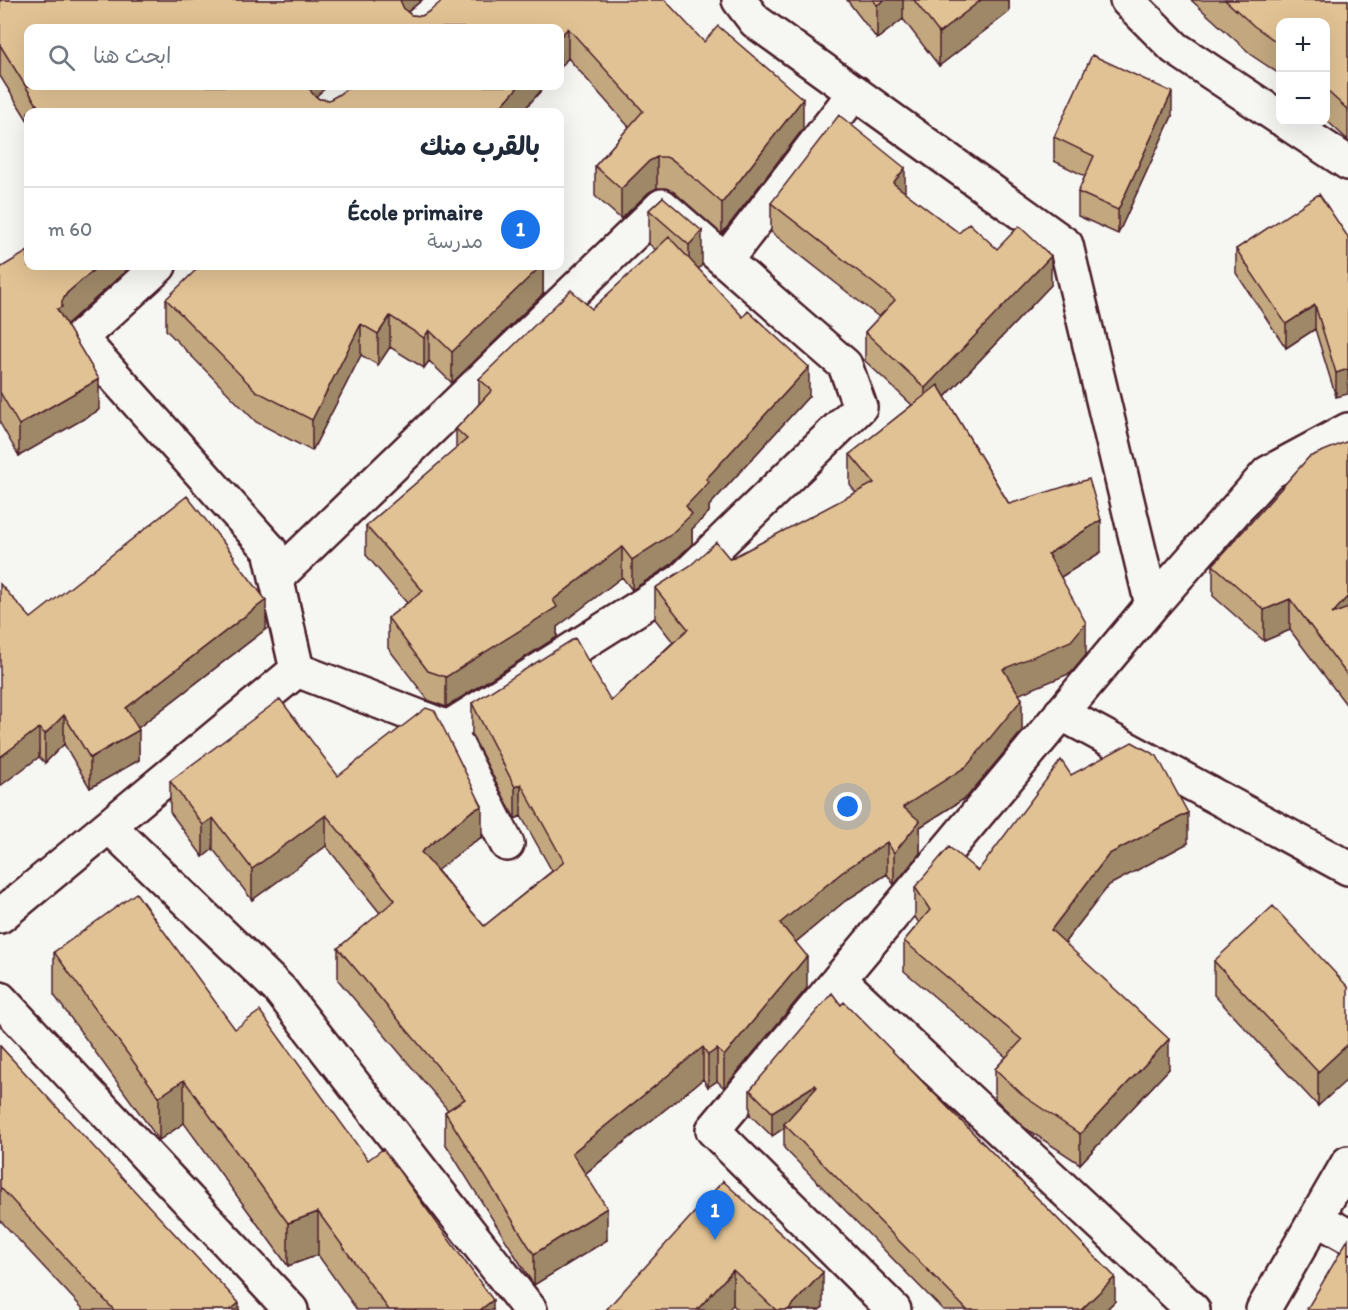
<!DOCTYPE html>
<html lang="ar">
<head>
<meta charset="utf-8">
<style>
  :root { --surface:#fff; --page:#f2f2f3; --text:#1f2937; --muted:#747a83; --line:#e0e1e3; --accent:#1a73e8 }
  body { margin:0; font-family:Itim,"Playpen Sans Arabic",sans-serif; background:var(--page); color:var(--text); direction:rtl }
  .controls { position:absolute; right:18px; top:18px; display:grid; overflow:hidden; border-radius:12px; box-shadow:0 6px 24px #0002 }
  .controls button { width:54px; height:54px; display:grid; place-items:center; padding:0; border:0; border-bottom:2px solid var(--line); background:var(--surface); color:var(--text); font:30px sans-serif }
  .you { position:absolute; left:848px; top:807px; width:21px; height:21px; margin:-15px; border:4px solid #fff; border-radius:50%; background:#1a73e8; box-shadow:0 0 0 9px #1a73e833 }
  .badge { display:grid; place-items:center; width:39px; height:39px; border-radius:50%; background:var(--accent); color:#fff; font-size:20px; font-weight:700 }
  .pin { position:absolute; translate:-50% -50px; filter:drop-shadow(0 2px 3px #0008) }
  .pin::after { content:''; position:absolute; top:32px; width:21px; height:18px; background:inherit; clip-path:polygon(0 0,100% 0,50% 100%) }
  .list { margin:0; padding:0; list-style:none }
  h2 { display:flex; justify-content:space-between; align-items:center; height:78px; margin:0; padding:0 24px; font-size:26px }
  h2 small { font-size:20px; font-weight:400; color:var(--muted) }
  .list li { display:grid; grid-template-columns:39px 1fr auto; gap:18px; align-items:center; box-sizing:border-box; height:84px; padding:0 24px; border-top:2px solid var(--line) }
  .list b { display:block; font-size:22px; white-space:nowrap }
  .list p { margin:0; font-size:20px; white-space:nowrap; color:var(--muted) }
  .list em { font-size:20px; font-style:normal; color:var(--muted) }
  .icon { flex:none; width:33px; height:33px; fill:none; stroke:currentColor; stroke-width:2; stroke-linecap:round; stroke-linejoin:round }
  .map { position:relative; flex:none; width:1348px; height:1310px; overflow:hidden; direction:ltr }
  .search { position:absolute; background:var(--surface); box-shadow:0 6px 24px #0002; left:24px; top:24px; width:540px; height:66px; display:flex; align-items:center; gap:15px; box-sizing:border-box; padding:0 21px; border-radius:12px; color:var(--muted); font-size:22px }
  .panel { position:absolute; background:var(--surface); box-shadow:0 6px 24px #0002; left:24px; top:108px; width:540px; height:162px; border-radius:12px; direction:rtl }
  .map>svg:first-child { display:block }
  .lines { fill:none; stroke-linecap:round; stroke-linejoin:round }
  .minor-casing { stroke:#4a1f2b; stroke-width:38 }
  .minor { stroke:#f6f6f2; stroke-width:33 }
  .wall { fill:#c2a77f; stroke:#4a1f2b; stroke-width:1.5 }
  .shaded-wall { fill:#9e8868; stroke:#4a1f2b; stroke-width:1.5 }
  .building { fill:#e1c294; stroke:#4a1f2b; stroke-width:1.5 }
</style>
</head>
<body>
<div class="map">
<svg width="1348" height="1310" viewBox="0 0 1348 1310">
  <rect width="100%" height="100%" fill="#f6f6f2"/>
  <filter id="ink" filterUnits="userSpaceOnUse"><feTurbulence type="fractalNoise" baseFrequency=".0167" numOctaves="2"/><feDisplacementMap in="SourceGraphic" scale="12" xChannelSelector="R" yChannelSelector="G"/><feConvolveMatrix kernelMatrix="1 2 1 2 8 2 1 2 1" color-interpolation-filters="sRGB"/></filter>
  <g filter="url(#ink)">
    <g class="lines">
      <defs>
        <path id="minor" d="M739 0 755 21 1066 245 1152 605 713 1130 894 1310
          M1127 0 1175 48 1280 118
          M1286 122 1348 163
          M725 261 855 92
          M276 578 662 206 845 365 860 407 681 581 448 728
          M1152 605 1268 473 1348 430
          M297 670 448 728 507 844
          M1061 713 1348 868
          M109 826 280 990 530 1310
          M0 916 297 670 270 550 80 338 159 266
          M839 979 1193 1310
          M0 999 291 1310
          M1316 1218 1348 1236
          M1263 1310 1348 1163"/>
      </defs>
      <use href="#minor" class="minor-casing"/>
      <use href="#minor" class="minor"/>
    </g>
    <path class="wall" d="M0 0H422L408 12 411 15 422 16 430 11 704 42 803 129 722 234 674 192 666 188H657L649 192 621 219 595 196V166L629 127 568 58 560 68V28H28L316 96 319 99 329 100 545 86 522 112H28V121L0 76Z
      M847 0H1009V12L939 66 903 19 877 39Z
      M1191 0H1348V140L1326 120V22H1281V75L1254 57Z
      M1172 116 1118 234 1078 216V192L1085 176 1054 161V137Z
      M905 193 959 233 997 249 1051 285 945 397 1009 504 1101 552 1061 577 1086 655 1071 673 1019 694 1022 731 967 797 920 827V853L894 885 887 874 845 901 796 942 807 988 724 1088 717 1081 708 1087 703 1079 585 1174 607 1240 534 1285 528 1276 445 1143V1112L448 1110 338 980V948L380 913 326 846 252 900 213 849 203 857 170 812V781L338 776 482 837 472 843 437 870 484 926 552 871 521 816 515 819 472 735V703L611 701 673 642 655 619V588L730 559 856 493 850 485V454L912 405 865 361V332L879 317 771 232V203Z
      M663 197 702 265 698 269 809 396 709 506V512L692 529V544L669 566 632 590 622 577 557 627V637L446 707 428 700 388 648V618L407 603 366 555V526L456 449V429L479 404V379L592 309 656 250 649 244V210Z
      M1348 237 1336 397 1315 329 1286 348 1236 273V249Z
      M127 266V270L67 325 99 410 19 456 0 423V268Z
      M543 270V294L452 383 429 361 424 368 390 347 378 365 361 355 312 451 256 422 166 330V299Z
      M1348 441V707L1290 630 1264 641 1213 596V565Z
      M234 559 266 629 138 728 139 760 90 788 64 744 45 763 39 757 31 618Z
      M1071 775 1188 843 1109 885 1065 942 1169 1069 1080 1164 1025 1128 995 1099V1069L1006 1057 904 971V941L919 923 915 917V887L978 871Z
      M54 952 235 1029 368 1160 493 1310H357L318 1255 288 1266 184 1123 159 1140 54 995Z
      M1214 961 1348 987 1318 1106 1214 995Z
      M841 1005 1115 1301 1106 1310H943L784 1148V1128L772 1136 750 1115V1090Z
      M0 1046 239 1310H84L0 1220Z
      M723 1181 823 1307 819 1310H738L733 1305Z"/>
    <path class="shaded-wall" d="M400 0H422L405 14 400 23Z
      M884 0H903V19L877 39V5Z
      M981 0H1009V12L939 66V33Z
      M568 28V58L560 68V37Z
      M308 86H328L314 98Z
      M519 86H545L522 112H496Z
      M1172 92V116L1118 234V210Z
      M803 99V129L722 234V203Z
      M657 157V188L649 192 621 219V189L649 161Z
      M905 168V197L893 183Z
      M702 231V265L689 280V245Z
      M1051 256V285L925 418V388Z
      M98 266H127V270L67 324 62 332 57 309 67 293Z
      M531 266H547L543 270V294L452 383V352Z
      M1315 305V329L1286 348V324Z
      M390 316V347L378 365V334Z
      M361 324V355L312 451V420Z
      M429 330V361L424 368V338Z
      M809 367V396L709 506V512L692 529V544L669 566 632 590V560L686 506 706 479Z
      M1348 369V394L1336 397V373Z
      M99 379V410L19 456V425Z
      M1101 520V552L1048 585V554Z
      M622 547V577L557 627V637L446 707V677L553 600Z
      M1348 596V627L1332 614Z
      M1290 599V630L1264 641V610Z
      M266 600V629L126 737V708Z
      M1086 623V655L1071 673 1003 701V669Z
      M1022 699V731L967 797 920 827V853L894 885V853L903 807Z
      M64 715V744L45 763V734Z
      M39 728V757L0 786V757Z
      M139 730V760L90 788V758Z
      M521 784V816L515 819V787Z
      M482 806V837L472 843 421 883V852L472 811Z
      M1188 813V843L1109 885 1051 960V930L1109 854Z
      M326 815V846L252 900V869Z
      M213 818V849L203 857V825Z
      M887 842V874L845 901 780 955V923L845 870Z
      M807 956V988L724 1088V1056Z
      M1169 1039V1069L1080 1164V1134Z
      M1348 1044V1079L1318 1106V1072Z
      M703 1047V1079L572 1184V1153Z
      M717 1049V1081L708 1087V1055Z
      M184 1080V1123L159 1140V1097Z
      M815 1085V1109L784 1124V1128L772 1136V1112Z
      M607 1208V1240L534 1285V1254Z
      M318 1212V1255L288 1266V1223Z
      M733 1270V1305L728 1310H697Z
      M823 1272V1307L819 1310H788Z
      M1115 1277V1301L1106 1310H1081Z
      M493 1300V1310H480Z
      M239 1303V1310H230Z"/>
    <path class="building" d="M0 0H400L404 9 411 15 422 16 430 11 443 0H665L704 42 718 26 803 99 722 203 674 161 666 157H657L649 161 621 189 595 166 643 111 568 28 560 37V28H28V86H308L312 93 319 99 329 100 338 95 350 86H519L496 112H62L39 108 0 45Z
      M873 0H884L877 5Z
      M914 0H981L939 33Z
      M1225 0H1348V110L1326 90V22H1281V45L1254 26Z
      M1092 55 1172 92 1118 210 1078 192 1094 156 1054 137Z
      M839 115 905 168 893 183 959 233 969 223 997 249 1019 226 1051 256 925 388 865 332 895 300 771 203Z
      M1319 194 1348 237V369L1336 373 1315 305 1286 324 1236 249Z
      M663 197 702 231 689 245 649 210Z
      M669 237 743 317 748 311 809 367 706 479 709 482 686 506 692 514 669 536 632 560 622 547 553 600 557 607 446 677 428 671 388 618 423 591 366 526 467 439 456 429 492 390 479 379 571 290 592 309Z
      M28 251V266H98L67 293 62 301V307L57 309 99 379 19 425 0 392V268Z
      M200 266H541L452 352 429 330 424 338 390 316 378 334 361 324 312 420 256 391 166 299Z
      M938 385 1009 504 1089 479 1101 520 1048 554 1086 623 1071 641 1003 669 1022 699 967 766 903 807 920 821 894 853 887 842 845 870 780 923 807 956 724 1056 717 1049 708 1055 703 1047 572 1153 607 1208 534 1254 528 1245 445 1112 465 1099 338 948 395 900 326 815 252 869 213 818 203 825 170 781 280 699 338 776 426 708 435 711 482 806 472 811 421 852 484 926 564 862 521 784 515 787 472 703 575 638 611 701 688 629 655 588 691 565 716 542 730 559 874 483 850 454Z
      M1348 441V596L1332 614 1348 608V676L1290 599 1264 610 1213 565 1309 457Z
      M187 496 234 556 233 557 266 600 126 708 139 730 90 758 64 715 45 734 39 728 0 757V584L31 618Z
      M1132 742 1157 756 1188 813 1109 854 1051 930 1169 1039 1080 1134 1025 1097 995 1069 1022 1040 904 941 930 910 915 887 949 847 978 871 1061 760 1071 775Z
      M136 893 235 1029 260 1011 368 1160 383 1149 493 1300 480 1310H389L318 1212 288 1223 184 1080 159 1097 54 952Z
      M1273 906 1348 987V1044L1318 1072 1214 961Z
      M832 993 841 1005 844 1002 1115 1277 1081 1310H967L784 1124 817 1087 815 1085 772 1112 750 1090Z
      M0 1046 239 1303 230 1310H114L0 1187Z
      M723 1181 823 1272 788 1310H776L733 1270 697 1310H606Z
      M1348 1239V1310H1309L1307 1309Z"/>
  </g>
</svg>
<div class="controls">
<button>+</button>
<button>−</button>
</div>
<div class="you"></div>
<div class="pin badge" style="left:715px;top:1240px">1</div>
<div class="search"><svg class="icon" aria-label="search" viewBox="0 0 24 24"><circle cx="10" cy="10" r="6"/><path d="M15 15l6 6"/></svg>ابحث هنا</div>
<section class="panel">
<h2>بالقرب منك<small></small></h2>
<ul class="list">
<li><span class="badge">1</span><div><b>École primaire</b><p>مدرسة</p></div><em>60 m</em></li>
</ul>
</section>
</div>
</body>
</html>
